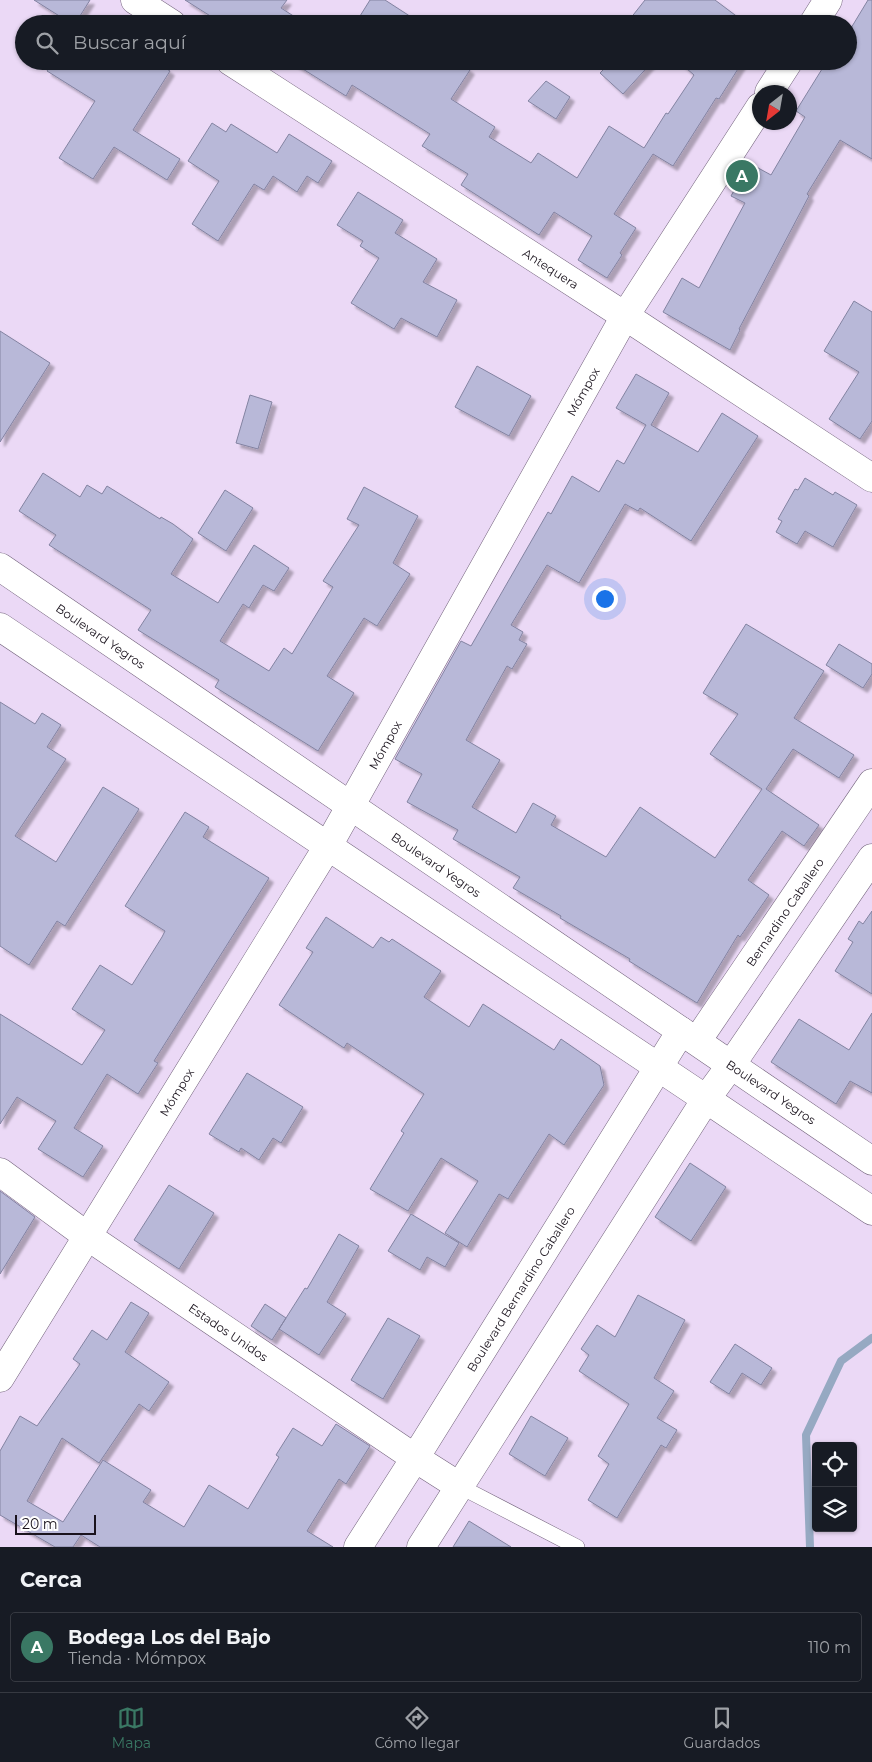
<!DOCTYPE html>
<html lang="es">
<head>
<meta charset="utf-8">
<style>
  :root { --surface:#171b24; --page:#242831; --text:#f1f3f6; --muted:#9ea1a6; --line:#363941; --accent:#3a7864 }
  body { margin:0; font-family:Montserrat,sans-serif; background:var(--page); color:var(--text) }
  .controls { position:absolute; right:15px; bottom:15px; display:grid; overflow:hidden; border-radius:5px; box-shadow:0 1px 4px #0004 }
  .controls button { width:45px; height:45px; display:grid; place-items:center; padding:0; border:0; border-bottom:1px solid var(--line); background:var(--surface); color:var(--text); font:25px sans-serif }
  .compass { position:absolute; left:752px; top:85px; width:45px; height:45px; border-radius:50%; background:var(--surface); box-shadow:0 1px 4px #0004; rotate:211deg }
  .scale { position:absolute; left:15px; bottom:12px; width:81px; box-sizing:border-box; padding-left:5px; border:2px solid #1a131d; border-top:0; font-size:14px; line-height:18px; white-space:nowrap; color:#1a131d; -webkit-text-stroke:4px #fff; paint-order:stroke }
  .you { position:absolute; left:604px; top:598px; width:18px; height:18px; margin:-12px; border:4px solid #fff; border-radius:50%; background:#1a73e8; box-shadow:0 0 0 8px #1a73e833 }
  .badge { display:grid; place-items:center; width:32px; height:32px; border-radius:50%; background:var(--accent); color:#fff; font-size:16px; font-weight:700 }
  .pin { position:absolute; translate:-50% -50%; border:2px solid #fff; box-shadow:0 1px 5px #0006 }
  .list { margin:0; padding:0; list-style:none }
  h2 { display:flex; justify-content:space-between; align-items:center; height:65px; margin:0; padding:0 20px; font-size:21px }
  h2 small { font-size:16px; font-weight:400; color:var(--muted) }
  .list li { display:grid; grid-template-columns:32px 1fr auto; gap:15px; align-items:center; box-sizing:border-box; height:70px; margin:0 10px 10px; padding:0 10px; border:1px solid var(--line); border-radius:5px }
  .list b { display:block; font-size:19px; white-space:nowrap }
  .list p { margin:0; font-size:16px; white-space:nowrap; color:var(--muted) }
  .list em { font-size:16px; font-style:normal; color:var(--muted) }
  .icon { flex:none; width:28px; height:28px; fill:none; stroke:currentColor; stroke-width:2; stroke-linecap:round; stroke-linejoin:round }
  .map { position:relative; flex:none; width:872px; height:1547px; overflow:hidden }
  .search { position:absolute; background:var(--surface); box-shadow:0 1px 4px #0004; left:15px; right:15px; top:15px; height:55px; display:flex; align-items:center; gap:12px; box-sizing:border-box; padding:0 18px; border-radius:28px; color:var(--muted); font-size:19px }
  .sheet { height:145px; background:var(--surface) }
  nav { display:flex; justify-content:space-around; align-items:center; box-sizing:border-box; height:70px; border-top:1px solid var(--line); background:var(--surface); font-size:14px; color:var(--muted) }
  nav a { display:grid; justify-items:center; gap:2px }
  nav .on { color:var(--accent) }
  .map>svg:first-child { display:block }
  .lines { fill:none; stroke-linecap:round; stroke-linejoin:round }
  .stream { stroke:#96a9c2; stroke-width:8 }
  .building { fill:#b8b8d8; stroke:#8383a1; filter:url(#shadow) }
  .service-casing { stroke:#73637c; stroke-width:16 }
  .minor-casing { stroke:#73637c; stroke-width:29 }
  .tertiary-casing { stroke:#73637c; stroke-width:29 }
  .secondary-casing { stroke:#73637c; stroke-width:29 }
  .service { stroke:#fff; stroke-width:15 }
  .minor { stroke:#fff; stroke-width:28 }
  .tertiary { stroke:#fff; stroke-width:28 }
  .secondary { stroke:#fff; stroke-width:28 }
  .labels { text-anchor:middle; dominant-baseline:central; stroke-width:5; stroke-linejoin:round; paint-order:stroke }
  .street-label { font-size:12px; fill:#1a131d; stroke:#fff }
</style>
</head>
<body>
<div class="map">
<svg width="872" height="1547" viewBox="0 0 872 1547">
  <defs>
    <filter id="shadow"><feDropShadow dx="4.5" dy="4.5" stdDeviation="1" flood-color="#0004"/></filter>
  </defs>
  <rect width="100%" height="100%" fill="#ebd9f6"/>
  <g class="lines">
    <path class="stream" d="M810 1547 806 1435 841 1361 872 1338"/>
  </g>
  <path class="building" d="M34 0H90L75 24H72Z
    M185 0H287L281 8 306 24H223Z
    M370 0H385L422 24H355Z
    M645 0H715L743 21 741 24H626Z
    M868 0H872V159L840 140 807 194 809 196 739 329 740 330 730 350 663 312 682 278 699 288 745 203 731 196 749 163 771 175 805 117 796 111 827 61H848V33Z
    M53 61H154L170 71 133 130 180 159 167 180 114 147 93 179 59 158 95 101 47 71Z
    M290 61H457L470 70 451 99 495 127 489 137 531 163 538 153 577 178 609 126 644 148 666 113 668 114 694 75 678 61H743L719 99 716 98 673 166 653 154 614 214 636 228 620 253 622 255 607 278 578 260 592 236 554 212 539 235 461 185 468 174 422 146 430 134 352 85 346 96Z
    M599 61H653L623 94 600 73 606 67Z
    M546 81 570 97 556 119 528 101Z
    M212 123 226 132 231 124 277 153 289 134 332 161 318 183 307 176 297 192 273 176 264 190 254 184 218 241 192 224 219 181 188 161Z
    M358 192 403 220 395 233 437 259 423 282 457 300 437 337 401 318 394 329 351 303 379 258 360 246 363 241 337 225Z
    M854 301 872 312V421L860 439 829 419 859 372 824 351Z
    M0 331 50 363 0 442Z
    M477 366 531 396 509 436 455 407Z
    M636 374 669 393 651 425 698 452 722 413 758 436 691 541 640 508 638 511 625 504 579 583 547 565 511 625 523 632 519 640 527 644 512 669 507 666 466 740 500 760 472 807 516 833 533 803 556 816 551 825 606 857 640 807 715 858 762 789 710 754 738 714 703 693 746 624 824 671 794 718 854 755 839 778 793 749 766 789 819 825 804 846 782 831 748 880 769 895 740 937 738 935 697 1003 629 961 630 959 560 918 561 916 513 888 520 877 453 839 458 830 407 802 422 774 395 759 461 641 471 646 548 512 551 514 572 476 599 492 617 460 624 464 646 425 616 408Z
    M250 395 272 402 258 449 236 443Z
    M43 473 80 497 87 485 102 494 107 486 160 519 161 517 173 524 193 539 171 574 218 603 254 545 289 568 274 591 263 585 249 608 243 604 220 641 269 671 284 648 292 654 333 587 323 581 359 525 347 519 364 487 418 516 393 563 410 574 377 626 364 618 327 676 354 693 318 751 215 687 219 680 138 630 151 610 49 545 56 535 19 511Z
    M805 478 833 495 835 492 857 505 833 547 805 531 797 544 776 532 782 521 778 519 795 489 798 490Z
    M225 490 253 508 226 551 198 533Z
    M839 644 872 664V674L863 688 826 665Z
    M0 702 35 724 42 713 61 725 47 747 66 759 15 836 56 862 103 787 139 809 65 926 57 921 29 965 0 946Z
    M185 812 209 827 203 837 269 878 154 1061 158 1063 138 1094 107 1074 74 1128 103 1146 83 1177 38 1149 56 1121 17 1097 0 1124V1014L82 1065 105 1030 72 1009 100 965 132 985 162 937 165 931 125 906Z
    M872 911V994L835 971 853 942 848 939 859 921 863 924Z
    M326 917 373 948 381 937 389 942 392 939 441 971 424 997 469 1027 483 1004 554 1050 561 1039 600 1066 604 1085 564 1145 549 1134 508 1199 499 1194 467 1247 445 1233 478 1181 441 1158 408 1211 370 1189 404 1133 401 1131 424 1094 347 1043 344 1048 279 1005 313 952 306 948Z
    M872 1013V1093L850 1081 836 1104 771 1062 799 1019 849 1050Z
    M247 1073 303 1107 281 1143 273 1138 259 1160 241 1148 239 1152 209 1134Z
    M690 1163 726 1187 691 1241 655 1217Z
    M169 1185 214 1213 179 1269 134 1240Z
    M0 1191 35 1217 0 1274Z
    M411 1214 459 1243 445 1267 427 1257 420 1270 388 1251Z
    M339 1234 359 1246 327 1302 346 1314 319 1355 279 1329 305 1288 307 1289Z
    M638 1295 685 1320 654 1378 674 1391 657 1418 677 1430 666 1448 661 1445 617 1518 588 1500 609 1464 598 1456 629 1404 579 1371 589 1355 581 1349 597 1325 615 1337Z
    M131 1302 149 1313 125 1352 169 1382 149 1411 139 1404 99 1463 62 1438 27 1501 63 1522 103 1460 151 1490 143 1502 184 1527 209 1485 248 1509 279 1457 276 1455 293 1428 322 1446 336 1424 370 1446 346 1484 339 1479 307 1531 333 1547H100L81 1535 73 1547H55L0 1515V1451L20 1416 37 1426 80 1364 73 1359 92 1330 107 1340Z
    M265 1304 286 1318 272 1340 251 1326Z
    M388 1318 420 1336 383 1399 351 1380Z
    M735 1344 772 1368 761 1385 742 1373 729 1394 710 1382Z
    M531 1416 568 1438 545 1476 509 1454Z
    M469 1521 511 1547H453Z"/>
  <g class="lines">
    <defs>
      <path id="service" d="M459 1486 577 1547"/>
      <g id="minor">
        <path d="M135 0 172 24"/>
        <path d="M813 24 828 0"/>
        <path id="s1" d="M230 61 625 316 872 478"/>
        <path d="M769 92 789 61"/>
        <path id="s2" d="M697 1041 872 783"/>
        <path d="M731 1065 872 858"/>
        <path id="s3" d="M0 1172 87 1236 415 1458 459 1486"/>
        <path id="s4" d="M0 1378 328 846 625 316 760 107"/>
      </g>
      <path id="tertiary" d="M731 1065 872 1161
        M706 1099 872 1211"/>
      <g id="secondary">
        <path id="s5" d="M0 567 731 1065 706 1099 421 1547"/>
        <path d="M0 627 706 1099"/>
        <path id="s6" d="M358 1547 415 1458 681 1031"/>
      </g>
    </defs>
    <use href="#service" class="service-casing"/>
    <use href="#minor" class="minor-casing"/>
    <use href="#tertiary" class="tertiary-casing"/>
    <use href="#secondary" class="secondary-casing"/>
    <use href="#service" class="service"/>
    <use href="#minor" class="minor"/>
    <use href="#tertiary" class="tertiary"/>
    <use href="#secondary" class="secondary"/>
  </g>
  <g class="labels">
    <g class="street-label">
      <text stroke="none"><textPath href="#s1" startOffset="382">Antequera</textPath></text>
      <text stroke="none"><textPath href="#s4" startOffset="1146">Mómpox</textPath></text>
      <text stroke="none"><textPath href="#s5" startOffset="122">Boulevard Yegros</textPath></text>
      <text stroke="none"><textPath href="#s4" startOffset="741">Mómpox</textPath></text>
      <text stroke="none"><textPath href="#s5" startOffset="528">Boulevard Yegros</textPath></text>
      <text stroke="none"><textPath href="#s2" startOffset="156">Bernardino Caballero</textPath></text>
      <text stroke="none"><textPath href="#s4" startOffset="336">Mómpox</textPath></text>
      <text transform="translate(771 1092) rotate(34)">Boulevard Yegros</text>
      <text stroke="none"><textPath href="#s6" startOffset="305">Boulevard Bernardino Caballero</textPath></text>
      <text stroke="none"><textPath href="#s3" startOffset="279">Estados Unidos</textPath></text>
    </g>
  </g>
</svg>
<div class="controls">
<button><svg class="icon" aria-label="locate" viewBox="0 0 24 24"><circle cx="12" cy="12" r="6"/><path d="M12 2v4M12 18v4M2 12h4M18 12h4"/></svg></button>
<button><svg class="icon" aria-label="layers" viewBox="0 0 24 24"><path d="M12 4l9 5-9 5-9-5zM3 14l9 5 9-5"/></svg></button>
</div>
<svg class="compass" viewBox="-18 -18 36 36"><path d="M0-13l5 13h-10z" fill="#e53935"/><path d="M0 13l5-13h-10z" fill="#9ea1a6"/></svg>
<div class="scale">20 m</div>
<div class="you"></div>
<div class="pin badge" style="left:742px;top:176px">A</div>
<div class="search"><svg class="icon" aria-label="search" viewBox="0 0 24 24"><circle cx="10" cy="10" r="6"/><path d="M15 15l6 6"/></svg>Buscar aquí</div>
</div>
<section class="sheet">
<h2>Cerca<small></small></h2>
<ul class="list">
<li><span class="badge">A</span><div><b>Bodega Los del Bajo</b><p>Tienda · Mómpox</p></div><em>110 m</em></li>
</ul>
</section>
<nav>
<a class="on"><svg class="icon" aria-label="map" viewBox="0 0 24 24"><path d="M3 6l6-2 6 2 6-2v14l-6 2-6-2-6 2zM9 4v14M15 6v14"/></svg>Mapa</a>
<a><svg class="icon" aria-label="directions" viewBox="0 0 24 24"><path d="M12 3l9 9-9 9-9-9zM9 14v-3h6M13 9l2 2-2 2"/></svg>Cómo llegar</a>
<a><svg class="icon" aria-label="saved" viewBox="0 0 24 24"><path d="M7 4h10v16l-5-4-5 4z"/></svg>Guardados</a>
</nav>
</body>
</html>
